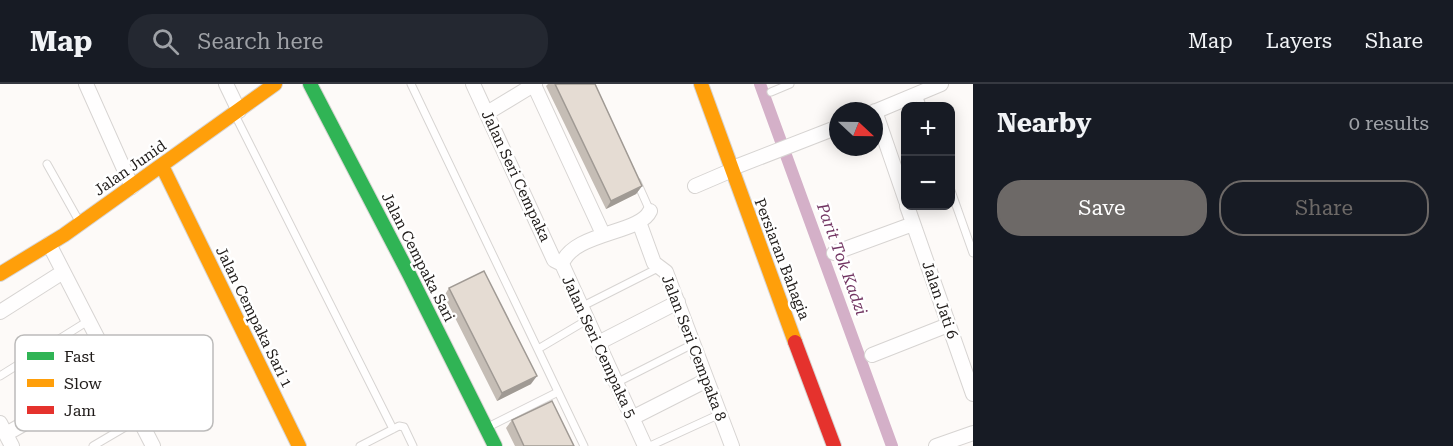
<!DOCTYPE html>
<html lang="en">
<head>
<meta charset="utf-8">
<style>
  :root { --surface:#171b24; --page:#242831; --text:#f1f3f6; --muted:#9ea1a6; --line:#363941; --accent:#6d6967 }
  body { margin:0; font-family:"Roboto Serif",serif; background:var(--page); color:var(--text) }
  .controls { position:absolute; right:18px; top:18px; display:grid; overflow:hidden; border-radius:12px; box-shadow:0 3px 15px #0003 }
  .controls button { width:54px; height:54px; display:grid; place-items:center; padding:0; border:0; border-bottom:2px solid var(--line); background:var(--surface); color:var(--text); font:30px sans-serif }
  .compass { position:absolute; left:829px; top:18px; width:54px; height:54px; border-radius:50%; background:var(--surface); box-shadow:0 3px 15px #0003; rotate:112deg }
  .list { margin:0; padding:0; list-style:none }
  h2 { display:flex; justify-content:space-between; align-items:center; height:78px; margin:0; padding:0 24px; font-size:26px }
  h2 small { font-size:20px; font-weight:400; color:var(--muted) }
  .actions { display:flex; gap:12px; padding:18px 24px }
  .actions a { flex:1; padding:14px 0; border:2px solid var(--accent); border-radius:24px; text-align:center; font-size:21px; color:var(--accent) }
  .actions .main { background:var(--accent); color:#fff }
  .icon { flex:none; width:33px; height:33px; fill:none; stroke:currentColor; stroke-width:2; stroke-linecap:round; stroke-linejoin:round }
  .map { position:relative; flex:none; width:973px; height:362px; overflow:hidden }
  header { display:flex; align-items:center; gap:36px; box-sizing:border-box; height:84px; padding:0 30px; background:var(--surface); border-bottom:2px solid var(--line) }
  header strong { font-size:28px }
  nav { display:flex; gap:33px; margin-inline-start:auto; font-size:21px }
  .search { width:420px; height:54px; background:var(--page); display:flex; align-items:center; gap:15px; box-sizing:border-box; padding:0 21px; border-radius:24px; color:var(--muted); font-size:22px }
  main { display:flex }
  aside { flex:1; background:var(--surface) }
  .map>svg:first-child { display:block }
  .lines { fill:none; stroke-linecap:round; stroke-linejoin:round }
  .canal { stroke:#d4b0c8; stroke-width:12 }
  .lane-casing { stroke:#d7d4d2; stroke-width:9 }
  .street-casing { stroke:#d7d4d2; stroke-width:16 }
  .fast-casing { stroke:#d7d4d2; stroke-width:16 }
  .slow-casing { stroke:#d7d4d2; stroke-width:16 }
  .jam-casing { stroke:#d7d4d2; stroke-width:16 }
  .lane { stroke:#fffefe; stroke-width:7 }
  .street { stroke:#fffefe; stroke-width:14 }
  .fast { stroke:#30b455; stroke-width:14 }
  .slow { stroke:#ff9f0a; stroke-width:14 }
  .jam { stroke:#e5322d; stroke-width:14 }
  .wall { fill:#c5bdb5 }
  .shaded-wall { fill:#a09a94 }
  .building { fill:#e5dcd3; stroke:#a09a94; stroke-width:1.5 }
  .labels { text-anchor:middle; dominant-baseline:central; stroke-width:5; stroke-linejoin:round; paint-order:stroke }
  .street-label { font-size:15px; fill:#1f1b19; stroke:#fff }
  .water-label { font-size:16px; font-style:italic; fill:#723562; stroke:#fff }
  .key { fill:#fff; stroke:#bcbbba; stroke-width:1.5 }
  .key-label { font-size:16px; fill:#1f1b19 }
</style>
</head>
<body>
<header>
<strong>Map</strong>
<div class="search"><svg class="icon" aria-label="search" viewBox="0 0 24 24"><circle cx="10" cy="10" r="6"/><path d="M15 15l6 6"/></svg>Search here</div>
<nav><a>Map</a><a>Layers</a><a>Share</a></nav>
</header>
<main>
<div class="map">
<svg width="973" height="362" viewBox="0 0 973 362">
  <rect width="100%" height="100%" fill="#fdfaf8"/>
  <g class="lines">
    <path class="canal" d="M760 0 892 362"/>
    <defs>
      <path id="lane" d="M411 0 584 362
        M771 8 790 0
        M918 10 922 22
        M235 31 393 345
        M47 80 79 137
        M637 98 650 127
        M950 104 973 169
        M581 223 660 183
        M538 265 587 236
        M0 292 88 237
        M616 299 693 260
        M488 343 558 308
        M93 362 139 335
        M360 362 399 342 404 343 413 362
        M650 362 720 330"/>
      <path id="street" d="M86 0 132 103
        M226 0 239 27
        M473 0 554 176 562 180
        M534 1 603 150
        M875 27 906 117
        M874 28 941 0
        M487 29 535 0
        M730 85 838 43
        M695 102 730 87
        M907 122 973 310
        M639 138 654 179 666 188 732 362
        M49 160 153 362
        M834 169 913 140
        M0 228 63 188
        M598 259 678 218
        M872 271 948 241
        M632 334 707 296
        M0 339 12 362
        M6 350 115 288
        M645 362 562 180C573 148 640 150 650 127
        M936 362 973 349"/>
      <path id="fast" d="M310 0 409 190 495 362"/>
      <path id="slow" d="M701 0 795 258
        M162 82 299 362
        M0 190 64 151 275 0"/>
      <path id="jam" d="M795 258 834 362"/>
    </defs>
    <use href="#lane" class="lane-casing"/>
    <use href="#street" class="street-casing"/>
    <use href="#fast" class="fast-casing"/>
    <use href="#slow" class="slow-casing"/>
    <use href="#jam" class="jam-casing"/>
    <use href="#lane" class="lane"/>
    <use href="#street" class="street"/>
    <use href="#fast" class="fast"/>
    <use href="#slow" class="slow"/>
    <use href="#jam" class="jam"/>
  </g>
  <path class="wall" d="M548 0H595L642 102 636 110 606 125 546 2Z
    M449 204 531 300 497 317 444 212Z
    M512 336 574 362H515L506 344Z"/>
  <path class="shaded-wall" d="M642 102 636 110 606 125 611 117Z
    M537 292 531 300 497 317 502 309Z"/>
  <path class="building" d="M555 0H595L642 102 611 117Z
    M484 187 537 292 502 309 449 204Z
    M552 317 574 362H524L512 336Z"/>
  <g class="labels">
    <g class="street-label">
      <text transform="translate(130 84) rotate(-35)">Jalan Junid</text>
      <text transform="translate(516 92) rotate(65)">Jalan Seri Cempaka</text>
      <text transform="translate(418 173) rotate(63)">Jalan Cempaka Sari</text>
      <text transform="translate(782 175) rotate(69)">Persiaran Bahagia</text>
      <text transform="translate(940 216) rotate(71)">Jalan Jati 6</text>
      <text transform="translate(254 233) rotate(64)">Jalan Cempaka Sari 1</text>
      <text transform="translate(599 263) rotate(65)">Jalan Seri Cempaka 5</text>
      <text transform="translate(694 264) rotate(69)">Jalan Seri Cempaka 8</text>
    </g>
    <g class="water-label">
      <text transform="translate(842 175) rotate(70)">Parit Tok Kadzi</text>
    </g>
  </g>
  <rect x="15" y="251" width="198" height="96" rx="9" class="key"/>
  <rect x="27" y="268" width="27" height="8" fill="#30b455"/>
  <rect x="27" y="295" width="27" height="8" fill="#ff9f0a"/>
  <rect x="27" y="322" width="27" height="8" fill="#e5322d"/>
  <g class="key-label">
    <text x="64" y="278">Fast</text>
    <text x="64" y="305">Slow</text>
    <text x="64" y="332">Jam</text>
  </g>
</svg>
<div class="controls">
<button>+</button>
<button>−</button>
</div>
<svg class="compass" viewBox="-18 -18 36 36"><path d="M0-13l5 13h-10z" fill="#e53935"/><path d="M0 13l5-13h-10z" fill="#9ea1a6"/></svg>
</div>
<aside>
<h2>Nearby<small>0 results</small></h2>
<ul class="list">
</ul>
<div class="actions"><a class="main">Save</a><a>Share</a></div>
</aside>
</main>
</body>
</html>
